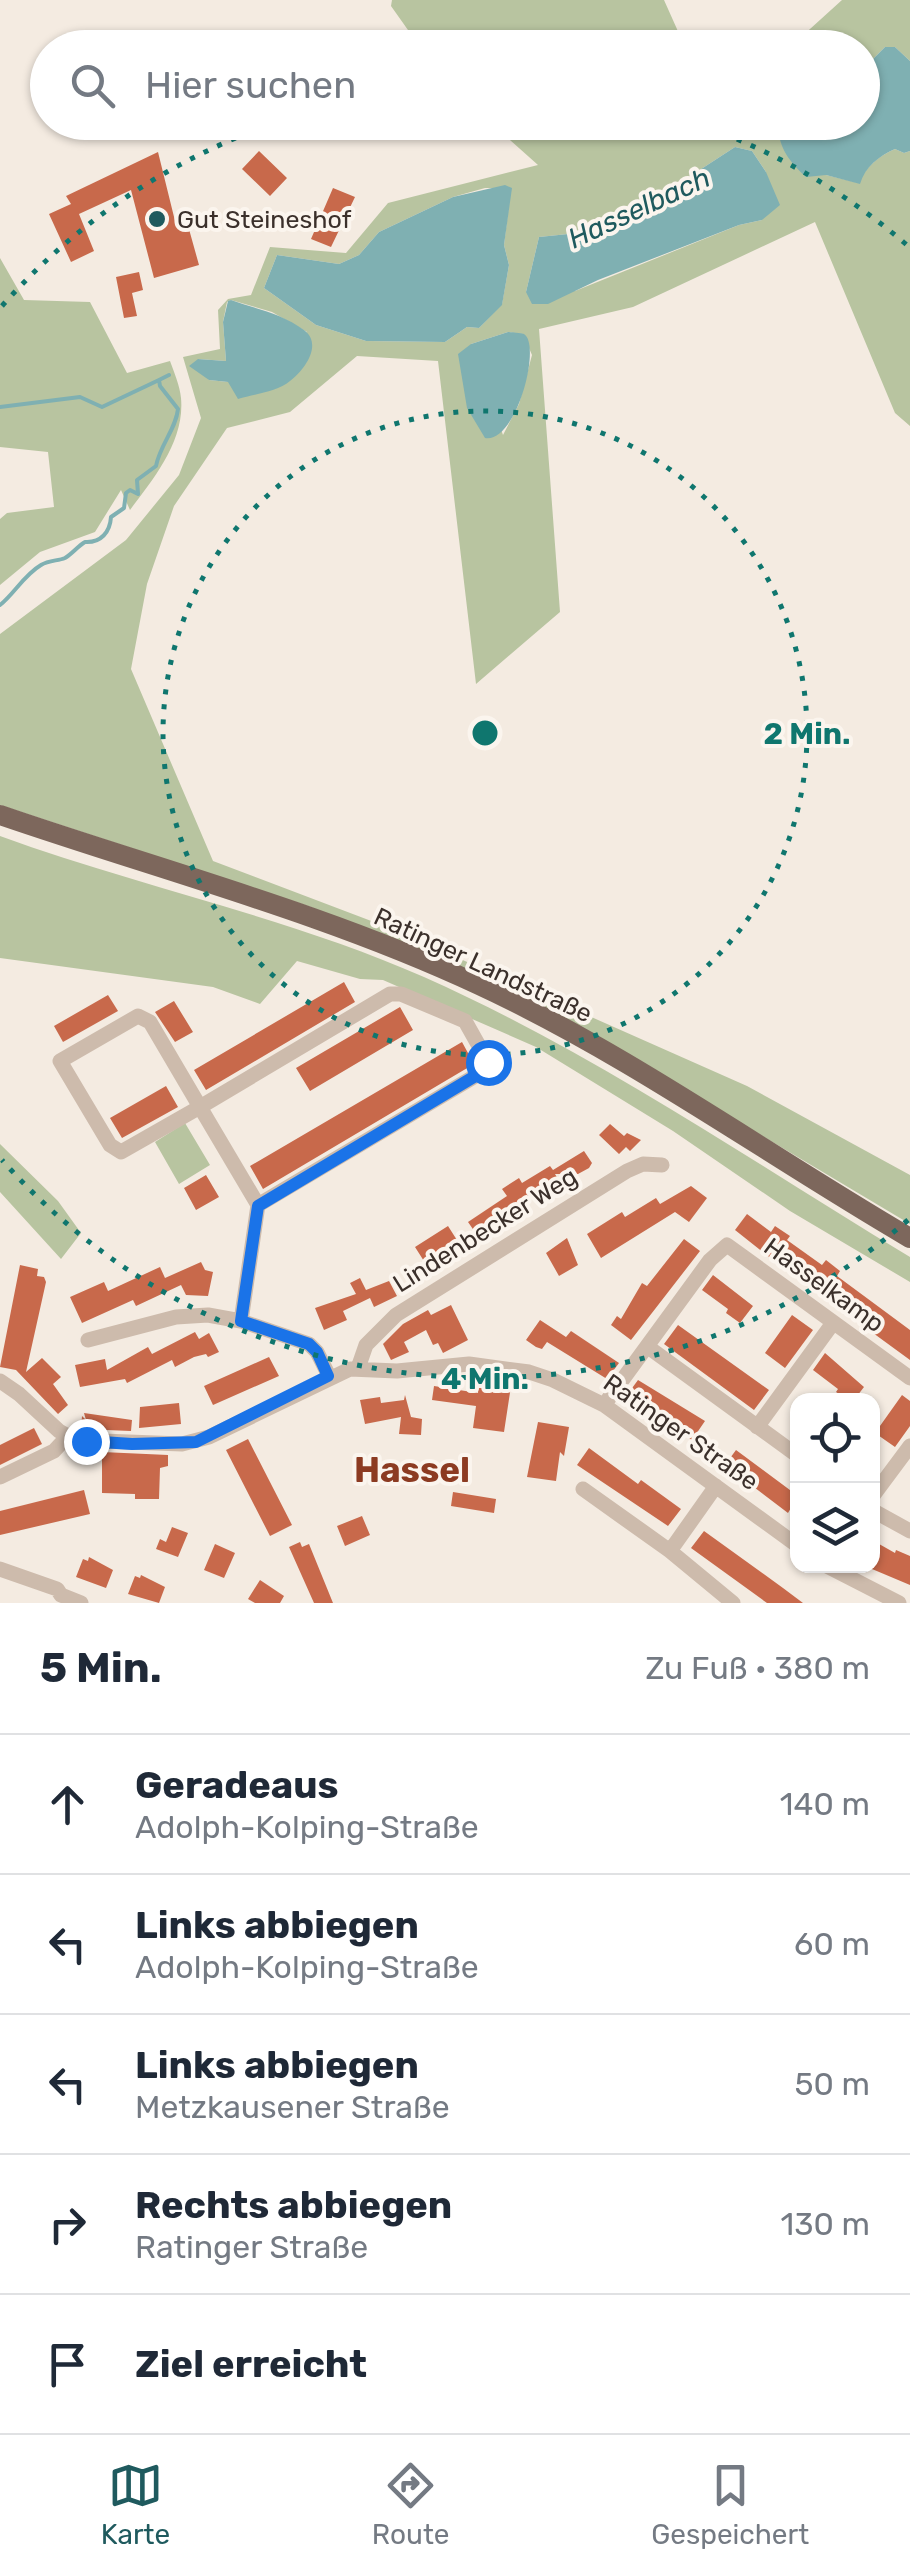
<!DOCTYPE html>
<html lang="de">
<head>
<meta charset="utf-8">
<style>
  :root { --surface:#fff; --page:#f2f2f3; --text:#1f2937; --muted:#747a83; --line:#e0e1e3; --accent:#1f5a5e }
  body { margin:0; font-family:Rubik,sans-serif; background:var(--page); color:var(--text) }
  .controls { position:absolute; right:30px; bottom:30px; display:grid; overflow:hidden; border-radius:20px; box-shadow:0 2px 8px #0004 }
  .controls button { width:90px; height:90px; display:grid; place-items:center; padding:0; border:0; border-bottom:2px solid var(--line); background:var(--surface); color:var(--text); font:50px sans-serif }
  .stop { position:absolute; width:30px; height:30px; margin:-22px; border:8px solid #1a73e8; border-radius:50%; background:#fff }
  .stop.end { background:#1a73e8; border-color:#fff; box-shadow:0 2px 10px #0008 }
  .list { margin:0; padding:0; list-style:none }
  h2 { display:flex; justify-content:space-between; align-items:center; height:130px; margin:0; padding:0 40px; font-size:42px }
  h2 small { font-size:32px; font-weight:400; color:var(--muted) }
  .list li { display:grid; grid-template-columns:65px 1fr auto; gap:30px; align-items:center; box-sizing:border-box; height:140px; padding:0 40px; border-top:2px solid var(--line) }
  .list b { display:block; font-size:38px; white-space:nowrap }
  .list p { margin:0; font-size:32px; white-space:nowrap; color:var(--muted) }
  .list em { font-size:32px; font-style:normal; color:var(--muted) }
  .icon { flex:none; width:55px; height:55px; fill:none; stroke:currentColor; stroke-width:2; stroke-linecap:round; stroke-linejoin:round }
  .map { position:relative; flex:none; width:910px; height:1603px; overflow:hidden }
  .search { position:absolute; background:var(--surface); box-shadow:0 2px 8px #0004; left:30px; right:30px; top:30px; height:110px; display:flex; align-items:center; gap:25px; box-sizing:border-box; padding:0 35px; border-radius:55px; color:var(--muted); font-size:38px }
  .sheet { height:830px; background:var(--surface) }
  nav { display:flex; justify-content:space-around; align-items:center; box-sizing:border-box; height:140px; border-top:2px solid var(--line); background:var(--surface); font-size:28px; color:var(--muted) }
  nav a { display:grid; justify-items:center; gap:5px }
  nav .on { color:var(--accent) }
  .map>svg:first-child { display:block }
  .green { fill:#b8c4a0; fill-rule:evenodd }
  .water { fill:#7fb0b2 }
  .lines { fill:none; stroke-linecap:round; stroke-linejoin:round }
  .stream { stroke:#7fb0b2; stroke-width:4 }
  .building { fill:#c8694b }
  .minor { stroke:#cdbbac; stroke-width:15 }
  .major { stroke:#7d675c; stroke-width:20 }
  .route { stroke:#1a73e8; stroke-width:12 }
  .ring { fill:none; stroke:#0f766e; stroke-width:5; stroke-dasharray:5 10 }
  .poi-dot { fill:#1f5a5e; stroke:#fbf5ee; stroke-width:4 }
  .labels { text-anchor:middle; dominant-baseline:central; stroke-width:8; stroke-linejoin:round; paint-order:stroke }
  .poi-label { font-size:25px; fill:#3b302b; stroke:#fbf5ee; text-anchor:start }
  .street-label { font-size:25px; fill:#3b302b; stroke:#fbf5ee }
  .water-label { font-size:28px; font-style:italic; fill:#1f5a5e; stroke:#fbf5ee }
  .district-label { font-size:35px; font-weight:bold; fill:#8c3b22; stroke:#fbf5ee }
  .centre { fill:#0f766e; stroke:#fbf5ee; stroke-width:5 }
  .ring-label { font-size:30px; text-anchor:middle; font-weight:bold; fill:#0f766e; stroke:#fbf5ee; stroke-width:8; stroke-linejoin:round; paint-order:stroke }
</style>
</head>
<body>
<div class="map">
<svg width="910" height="1603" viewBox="0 0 910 1603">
  <rect width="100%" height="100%" fill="#f4ebe1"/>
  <path class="green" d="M392 0H664L685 47H420L391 6Z
    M842 0H910V61L895 47H885L863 69 862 48H789Z
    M491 123H784L778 126 826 175 859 183C865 167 879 156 895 149L904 153 910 151V426L895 413 815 222 633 307 539 329 560 612 476 684 438 361 357 356 290 412 227 428 174 506 147 584 131 669 213 861 395 930 747 1086 910 1175V1224L603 1041 311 907 0 805V634L126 540 179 475 201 418 183 357 220 349 218 310 228 299 251 295 270 247 346 253 388 203 538 165ZM735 147 752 151 766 172 762 220 739 225 575 291 526 292 539 237 578 233 626 218ZM485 188H511L504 245 509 265 502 304 479 328 467 327 445 342 366 341 316 325 264 288 277 255 339 264 359 255 379 232 453 197ZM231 300 272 312 307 332 228 382 209 380 198 359 226 361 223 322 227 302ZM508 332 523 334 532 355 519 404 503 435 471 344Z
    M0 258 24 300 90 302 127 373 170 361C174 372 180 386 181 398 185 441 154 478 130 510L121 490 95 532 40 552 0 585V519L7 513 54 507 48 452 0 447Z
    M0 836C140 887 288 917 424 977 595 1053 751 1161 910 1257V1282L790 1211 673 1131 536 1047 383 980 360 979 297 961 260 1004 213 987 0 958Z
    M185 1123 210 1165 179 1184 155 1142Z
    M0 1144 58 1201 81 1233 61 1259 0 1192Z"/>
  <path class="water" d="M885 47H895L910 61V151L904 153 895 149C879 156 865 167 860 184L826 175 806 177C790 162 779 149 778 126L784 122H862L863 69Z
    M735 147 752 151 766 172 780 205 762 220 739 225 598 280 548 304H532L526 292 539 237 578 233 626 218Z
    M505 185 512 188 504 245 509 265 502 305 479 328 467 327 445 342 366 341 316 325 264 288 277 255 339 264 359 255 379 232 453 197Z
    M231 300C256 309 281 313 304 330 323 344 305 370 290 381 277 392 254 394 238 399L228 382 209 380 189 366 198 359 226 361 223 322 228 301Z
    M508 332C509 332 523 333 524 334 542 345 516 444 485 438L467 408 458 354 471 344Z"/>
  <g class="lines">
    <path class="stream" d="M0 407 80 397 102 407 159 380
      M0 605C14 594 24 575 41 565 49 560 58 561 65 558 72 554 78 546 85 542 101 543 110 532 111 517L124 508 126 493 130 490 138 494 137 480 156 466C160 445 176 429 178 409L160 386 159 380 169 375"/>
  </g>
  <path class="building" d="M259 151 287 178 270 196 242 169Z
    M158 152 176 225 187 222 199 265 154 278 131 190 79 214 94 251 71 262 49 214 71 204 66 196Z
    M333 188 355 197 331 247 311 239Z
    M139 272 143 290 132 293 137 316 124 318 116 277Z
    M344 982 355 1002 206 1090 194 1070Z
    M108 995 118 1011 63 1042 54 1026Z
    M174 1001 193 1032 175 1042 155 1012Z
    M400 1007 413 1030 310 1091 296 1068Z
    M462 1042 474 1064 263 1189 250 1166Z
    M166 1086 178 1107 122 1138 110 1118Z
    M610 1124 624 1136 627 1133 641 1140 630 1151 626 1147 619 1154 599 1135Z
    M584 1151 592 1163 589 1168 578 1174H555L561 1184 543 1195 540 1191 498 1218 502 1223 477 1235 468 1222 507 1196 502 1189 519 1178 522 1183 550 1166 553 1170Z
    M206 1175 219 1197 196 1210 184 1188Z
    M691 1186 707 1198 689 1222 675 1212 601 1258 587 1234 622 1212 625 1217 656 1198 660 1204Z
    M747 1214 771 1232 775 1226 790 1236 787 1240 822 1265 826 1260 840 1271 837 1276 910 1330V1360L832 1303 836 1298 776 1256 773 1260 735 1230Z
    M448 1226 462 1248 429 1269 415 1247Z
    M567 1238 578 1265 559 1276 546 1253Z
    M684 1239 700 1251 631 1340 611 1325 617 1316 621 1319 642 1283 647 1286Z
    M201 1262 205 1270 213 1272 208 1296 186 1295 181 1285 136 1306 133 1300 82 1323 70 1297 104 1282 108 1291 160 1267 165 1278Z
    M20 1265 38 1269 37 1276 44 1277 46 1282 26 1372 42 1358 61 1377 53 1384 68 1405 58 1414 16 1370 0 1367Z
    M713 1275 753 1306 740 1323 726 1313 728 1309 702 1290Z
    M360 1278 366 1290 389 1281 397 1296 374 1307 370 1298 343 1311 347 1320 324 1330 315 1308 356 1294 350 1283Z
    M451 1305 468 1340 443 1353 438 1343 433 1345 426 1330 404 1342 409 1352 391 1360 383 1344 403 1324 428 1310 431 1315Z
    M792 1315 813 1330 785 1368 765 1353Z
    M540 1320 566 1337 571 1331 619 1363 607 1379 547 1342 542 1349 536 1347 526 1340Z
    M678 1325 769 1390 754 1410 664 1344Z
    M195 1332 199 1339 209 1333 219 1352 208 1357 206 1354 194 1357 175 1367 172 1360 127 1383 125 1379 80 1387 75 1365 105 1359 107 1370 148 1347 152 1354Z
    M825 1353 864 1387 854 1400H848L836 1392 838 1389 813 1370Z
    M269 1357 279 1376 213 1405 204 1386Z
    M638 1380 705 1421 692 1440 627 1395Z
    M479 1382 511 1386 504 1432 473 1428 476 1406 432 1400 434 1386 478 1393Z
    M405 1395 411 1417 422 1419 421 1435 399 1434 401 1417 365 1424 360 1400 380 1397 381 1403 404 1400Z
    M902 1395 910 1401V1426L895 1447 875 1433Z
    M179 1403 181 1424 139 1428 140 1407Z
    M84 1413 132 1420 131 1431 81 1429 82 1416 86 1420Z
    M538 1422 569 1427 564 1456 560 1452 556 1481 527 1477Z
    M34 1428 42 1444 0 1465V1445Z
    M248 1439 292 1525 270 1536 226 1450Z
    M589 1448 638 1484 641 1480 681 1509 668 1526 577 1465Z
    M736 1450 798 1496 788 1513 725 1465Z
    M102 1452 168 1455V1466L160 1468 159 1499H135V1494L102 1493Z
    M84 1490 90 1514 0 1535V1511Z
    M453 1492 496 1499 494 1513 451 1506Z
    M362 1516 370 1535 345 1546 337 1526Z
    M172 1527 188 1533 178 1557 156 1549 160 1539 166 1542Z
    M704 1531 783 1588 803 1603H767L691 1548Z
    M872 1540 895 1553 896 1550 910 1556V1585L872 1569Z
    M300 1542 302 1547 309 1544 333 1603H314L289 1547Z
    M215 1544 235 1553 224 1578 204 1570Z
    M89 1557 113 1570 106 1588 76 1577 83 1559 88 1561Z
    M141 1575 165 1587 159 1603 128 1594 135 1576 140 1578Z
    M260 1580 284 1596 280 1603H255L248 1599Z"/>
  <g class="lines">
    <path class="minor" d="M138 1016 150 1022 200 1107 121 1152 110 1145 60 1061Z
      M241 1321 258 1205 200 1107 390 994H401L465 1021 488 1062 482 1072 258 1205
      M88 1340 176 1317 208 1315 241 1321 309 1344 317 1352 329 1376
      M648 1347 798 1456
      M358 1368 366 1345 396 1315 627 1171 643 1164 662 1165
      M0 1381 19 1394 59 1431 75 1440 182 1444 209 1437 350 1369 397 1371 469 1364 529 1372 553 1380 604 1405 798 1546
      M604 1405 710 1260 727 1245 910 1378
      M757 1427 833 1323
      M0 1477 54 1451 67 1437
      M583 1489 670 1551 733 1603
      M872 1497 910 1446
      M872 1510 910 1531
      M670 1551 716 1486
      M827 1566 899 1603
      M0 1569 57 1589 61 1595 81 1603"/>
    <path class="major" d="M0 815C160 870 325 913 479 985 630 1055 766 1154 910 1238"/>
  </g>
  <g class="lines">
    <path class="route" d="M86 1441 132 1444 196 1442 328 1376 317 1352 309 1344 241 1321 258 1206 482 1072 488 1062"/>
  </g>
  <g class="ring">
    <circle cx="485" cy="733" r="322"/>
    <path d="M908 1220A645 645 0 0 1 2 1160M2 306A645 645 0 0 1 275 123M695 123A645 645 0 0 1 908 246"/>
  </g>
  <circle class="poi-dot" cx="157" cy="219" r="10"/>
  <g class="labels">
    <g class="poi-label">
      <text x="177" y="219">Gut Steineshof</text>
    </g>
    <g class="street-label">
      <text transform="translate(483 965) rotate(25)">Ratinger Landstraße</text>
      <text transform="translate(485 1230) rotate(-32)">Lindenbecker Weg</text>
      <text transform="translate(824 1285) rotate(36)">Hasselkamp</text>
      <text transform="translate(681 1432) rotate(35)">Ratinger Straße</text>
    </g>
    <g class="water-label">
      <text transform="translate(639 208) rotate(-25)">Hasselbach</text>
    </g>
    <g class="district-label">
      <text x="412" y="1470">Hassel</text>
    </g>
  </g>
  <circle cx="485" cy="733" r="15" class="centre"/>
  <g class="ring-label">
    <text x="807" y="744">2 Min.</text>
    <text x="485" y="1389">4 Min.</text>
  </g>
</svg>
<div class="controls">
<button><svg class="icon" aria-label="locate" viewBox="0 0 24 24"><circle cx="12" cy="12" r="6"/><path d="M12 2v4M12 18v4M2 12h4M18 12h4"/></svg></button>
<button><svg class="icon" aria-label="layers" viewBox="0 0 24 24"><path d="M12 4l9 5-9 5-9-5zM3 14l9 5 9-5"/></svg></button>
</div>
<div class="stop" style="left:488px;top:1062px"></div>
<div class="stop end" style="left:86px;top:1441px"></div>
<div class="search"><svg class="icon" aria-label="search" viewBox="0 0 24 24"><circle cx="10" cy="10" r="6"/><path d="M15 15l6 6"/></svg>Hier suchen</div>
</div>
<section class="sheet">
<h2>5 Min.<small>Zu Fuß · 380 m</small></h2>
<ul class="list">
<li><svg class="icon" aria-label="ahead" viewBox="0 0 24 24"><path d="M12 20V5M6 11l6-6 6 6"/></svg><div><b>Geradeaus</b><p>Adolph-Kolping-Straße</p></div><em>140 m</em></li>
<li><svg class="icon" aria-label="left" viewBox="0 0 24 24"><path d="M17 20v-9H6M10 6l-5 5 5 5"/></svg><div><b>Links abbiegen</b><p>Adolph-Kolping-Straße</p></div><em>60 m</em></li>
<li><svg class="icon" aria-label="left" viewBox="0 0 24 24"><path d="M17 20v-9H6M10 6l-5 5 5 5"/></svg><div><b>Links abbiegen</b><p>Metzkausener Straße</p></div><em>50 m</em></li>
<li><svg class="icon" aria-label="right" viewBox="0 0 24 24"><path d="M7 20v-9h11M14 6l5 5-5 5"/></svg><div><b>Rechts abbiegen</b><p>Ratinger Straße</p></div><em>130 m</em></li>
<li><svg class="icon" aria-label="arrive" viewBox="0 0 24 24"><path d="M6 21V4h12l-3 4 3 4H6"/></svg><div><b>Ziel erreicht</b></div></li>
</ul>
</section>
<nav>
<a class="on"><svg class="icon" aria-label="map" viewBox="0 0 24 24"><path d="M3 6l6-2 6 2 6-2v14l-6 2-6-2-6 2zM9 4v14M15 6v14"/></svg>Karte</a>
<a><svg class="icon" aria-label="directions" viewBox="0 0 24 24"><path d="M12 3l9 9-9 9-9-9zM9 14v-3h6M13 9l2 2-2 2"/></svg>Route</a>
<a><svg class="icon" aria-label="saved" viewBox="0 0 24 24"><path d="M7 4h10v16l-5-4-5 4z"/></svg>Gespeichert</a>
</nav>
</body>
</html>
